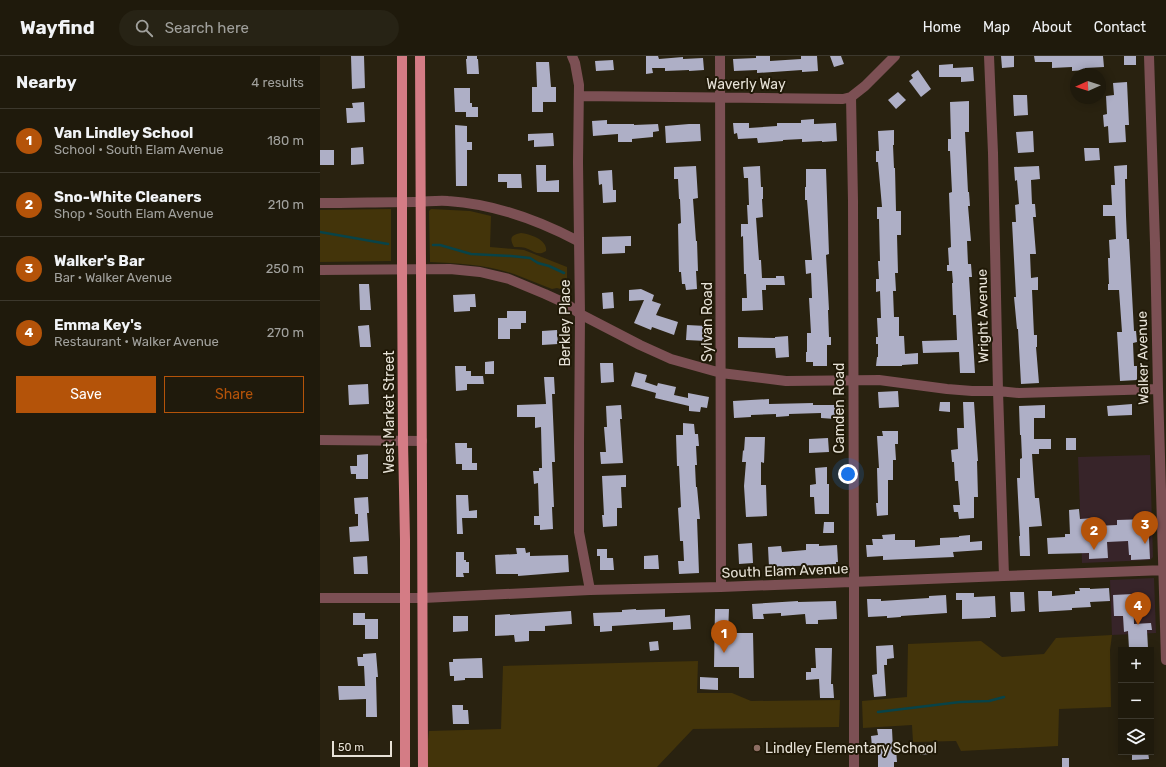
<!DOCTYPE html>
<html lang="en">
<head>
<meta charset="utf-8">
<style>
  :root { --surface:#1f1a0c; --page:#272315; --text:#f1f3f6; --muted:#a1a19d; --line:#3c382d; --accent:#b45309 }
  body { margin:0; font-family:Rubik,sans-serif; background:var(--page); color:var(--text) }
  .controls { position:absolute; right:12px; bottom:12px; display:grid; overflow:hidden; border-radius:0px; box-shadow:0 2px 10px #0003 }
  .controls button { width:36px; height:36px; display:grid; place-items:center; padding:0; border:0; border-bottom:1px solid var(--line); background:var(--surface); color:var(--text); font:20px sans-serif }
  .compass { position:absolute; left:750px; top:12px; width:36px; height:36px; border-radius:50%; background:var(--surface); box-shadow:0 2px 10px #0003; rotate:267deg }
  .scale { position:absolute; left:12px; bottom:10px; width:60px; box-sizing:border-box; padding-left:4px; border:2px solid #e7e2d7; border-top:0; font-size:11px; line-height:14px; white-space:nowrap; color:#e7e2d7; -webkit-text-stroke:3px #201907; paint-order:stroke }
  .you { position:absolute; left:528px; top:418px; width:14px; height:14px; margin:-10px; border:3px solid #fff; border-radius:50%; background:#1a73e8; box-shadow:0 0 0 6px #1a73e833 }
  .badge { display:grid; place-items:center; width:26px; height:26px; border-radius:50%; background:var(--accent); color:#fff; font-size:13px; font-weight:700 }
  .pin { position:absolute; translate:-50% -33px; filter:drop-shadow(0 1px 2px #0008) }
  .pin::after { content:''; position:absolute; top:21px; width:14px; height:12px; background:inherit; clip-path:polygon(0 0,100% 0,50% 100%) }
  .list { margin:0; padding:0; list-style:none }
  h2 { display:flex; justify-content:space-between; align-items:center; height:52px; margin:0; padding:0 16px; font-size:17px }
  h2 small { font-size:13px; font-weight:400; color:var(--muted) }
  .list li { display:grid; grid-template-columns:26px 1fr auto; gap:12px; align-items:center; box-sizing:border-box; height:64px; padding:0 16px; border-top:1px solid var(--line) }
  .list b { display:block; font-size:15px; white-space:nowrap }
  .list p { margin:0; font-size:13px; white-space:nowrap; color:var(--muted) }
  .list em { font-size:13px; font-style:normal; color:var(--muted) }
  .actions { display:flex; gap:8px; padding:12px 16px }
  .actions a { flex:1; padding:9px 0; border:1px solid var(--accent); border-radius:0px; text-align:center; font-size:14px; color:var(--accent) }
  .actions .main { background:var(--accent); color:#fff }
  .icon { flex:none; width:22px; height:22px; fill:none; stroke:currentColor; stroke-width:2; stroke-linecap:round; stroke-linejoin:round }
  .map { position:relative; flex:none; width:846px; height:711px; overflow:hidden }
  header { display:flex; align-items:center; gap:24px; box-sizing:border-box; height:56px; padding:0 20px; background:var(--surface); border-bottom:1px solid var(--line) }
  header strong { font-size:19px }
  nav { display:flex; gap:22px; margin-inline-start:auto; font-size:14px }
  .search { width:280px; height:36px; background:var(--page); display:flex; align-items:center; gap:10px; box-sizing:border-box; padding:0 14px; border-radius:22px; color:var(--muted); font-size:15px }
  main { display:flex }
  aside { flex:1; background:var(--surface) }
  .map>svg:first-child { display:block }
  .commercial { fill:#372429 }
  .green { fill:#43340a }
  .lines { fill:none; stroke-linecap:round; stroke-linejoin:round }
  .stream { stroke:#084348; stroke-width:2.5 }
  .building { fill:#aeafc6 }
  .minor { stroke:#7c5054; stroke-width:10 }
  .major { stroke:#d47c85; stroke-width:10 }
  .education-dot { fill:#8d6e63; stroke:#201907; stroke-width:1.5 }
  .labels { text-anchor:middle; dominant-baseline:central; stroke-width:4; stroke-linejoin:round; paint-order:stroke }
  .street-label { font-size:14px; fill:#e7e2d7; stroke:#201907 }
  .poi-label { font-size:14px; fill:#e7e2d7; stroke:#201907; text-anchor:start }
</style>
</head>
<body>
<header>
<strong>Wayfind</strong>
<div class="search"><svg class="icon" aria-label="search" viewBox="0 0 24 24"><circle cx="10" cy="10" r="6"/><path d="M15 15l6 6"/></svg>Search here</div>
<nav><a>Home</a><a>Map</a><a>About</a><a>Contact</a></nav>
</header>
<main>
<aside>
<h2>Nearby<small>4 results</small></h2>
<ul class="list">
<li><span class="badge">1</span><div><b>Van Lindley School</b><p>School · South Elam Avenue</p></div><em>180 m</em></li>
<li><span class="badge">2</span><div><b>Sno-White Cleaners</b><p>Shop · South Elam Avenue</p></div><em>210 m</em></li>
<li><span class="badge">3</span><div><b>Walker's Bar</b><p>Bar · Walker Avenue</p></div><em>250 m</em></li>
<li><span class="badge">4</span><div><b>Emma Key's</b><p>Restaurant · Walker Avenue</p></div><em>270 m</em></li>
</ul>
<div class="actions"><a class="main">Save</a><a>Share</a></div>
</aside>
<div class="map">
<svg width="846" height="711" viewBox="0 0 846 711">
  <rect width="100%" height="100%" fill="#292210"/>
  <path class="commercial" d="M830 399 833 501 830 504 762 507 758 401Z
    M834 522 836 577 792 579 790 524Z"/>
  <path class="green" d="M71 153V205L0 206V154Z
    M111 153 150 155 171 160 170 191 204 194 247 211V235L237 232 232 233C219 228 207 223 194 218 167 209 138 207 110 206L109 155Z
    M201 177C210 178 228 184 226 195 219 200 215 196 208 193 204 191 199 191 194 191 189 182 191 179 201 177Z
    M792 579 790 594 791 651 739 653 738 690 641 695 636 685 593 686 592 669 543 672 542 645 587 641 588 588 661 585 682 601 724 598 736 582Z
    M378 605 377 637H412L431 645 520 644 519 671 373 673 337 711H107V692L109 675 181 673 183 610Z"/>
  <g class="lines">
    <path class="stream" d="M0 176 68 188
      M113 189H120L151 198 191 200 210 202 218 207 229 210 244 217
      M558 656 640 646 669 645 684 641"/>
  </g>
  <path class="building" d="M31 0H44L45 32 32 33Z
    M147 0H157V3H158L159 18H147L146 3H147Z
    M326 0H338L339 3 363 1V3L383 2 384 14 369 15V14L345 15V12H332L333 17 326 18Z
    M436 0H450V5L481 3V0H497L498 15 482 16V14L437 17V14L414 15 413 3 436 2Z
    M510 0H521L524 8 514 11Z
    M681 0H694V11L682 12Z
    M714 0H783L784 11 765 12V14L752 15V11L732 12V6H715Z
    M804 0H816V9H804Z
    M293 4 294 14 276 15 275 5Z
    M216 6H229L231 31H236V46H223V56H212V31H217Z
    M633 8V12L653 11 654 25 641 26V21H619V9Z
    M598 14 611 33 601 41 589 25 593 22 591 19Z
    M807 26 809 69H805L806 86 789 87 788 70 784 71 783 59 787 58 786 40 794 39 793 27Z
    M134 32H150V47H152V51H158V61H146V56H135Z
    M578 36 586 44 576 53 568 44Z
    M693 39H707L708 59 694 60Z
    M649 45V76H645L648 136H649L650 150H648L651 185H647L648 208H651L652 221H649L655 317H640L639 296 603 297 602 285 637 284 636 259H633L632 227H633L632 215H627V209H629L628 192 631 191 629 137 632 136 630 95H628V83H631L630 46Z
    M44 46 45 66 27 67 26 52H33L32 47Z
    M494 63V68L516 67 517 85 502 86V85L482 86V83L463 84V85L438 87 437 82 418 83 417 77 414 78 413 67H429V72L457 70V67H481V64Z
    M287 64V68H314V69L338 68 339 75 333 76V81L312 83V86H298V78L273 80 272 65Z
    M369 68H380L381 85 346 87 345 70Z
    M135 69 147 70V86H152V94H147V130H136Z
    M574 74V89H573L574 112H575L576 155H581V179H577L578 217H575L576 235H573L574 261H579V280H584L585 298 598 297V308L582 309V310H556L557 301H558V288H556V281H558L557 262H561L560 235 556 236V223H559L558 205H560L559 163H557V151H562L558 106H556V95H559L558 75Z
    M713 75 714 96 698 97 696 76Z
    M233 77 234 90 214 91V84L208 85V78Z
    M43 91 44 108 31 109V92Z
    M764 92H779L780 104 765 105Z
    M0 94H14V109H0Z
    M216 109H226V125L239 124V136H217Z
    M807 109V123H805L806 160 807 183H809L814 275H816L817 286 813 287 814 310H817V324L800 325 797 276H802L799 234H788V228H789L788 202H790L789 184 796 183 795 160H783V149H792L791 129H795L794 110Z
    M376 110 378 142 373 143 376 185H377L378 215H376L377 233 366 234 365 228H362L361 216H359L358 168 361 167 360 143H359L358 123H354V111Z
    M440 110 441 131H443V143H442L443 161 436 162 439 204H441L442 222H456V220H464L465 229H446V234H442L443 254 422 255V242H427L426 218H424L423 180 421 181V168H428L427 149H429L428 122H424L423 111Z
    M719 110 720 123 711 124 712 148H715L716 161H713L716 198H710L711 222 718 221V234H712L714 279H717V291H716L719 327 701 328 698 273H697L694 241H696L692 166H696L695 149 699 148 697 124 695 125 694 111Z
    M486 113H506L509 198 506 199 508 235 509 254H508L509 281H511V289H507V310H493V306H486V296H487V277H491L489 242H492L491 217 486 218 485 204H492L487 144H485V131H486Z
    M292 114 293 134H296V146L283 147 282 128 279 129 278 115Z
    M178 118H201L202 132H187V126H178Z
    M311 180V190H305V197L282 198V181Z
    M39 228H49L51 254H40Z
    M321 233 334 239 332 245 341 248 336 259 358 266 354 279 332 271 331 274 314 267 324 244 309 245V234Z
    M293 236 294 252 283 253 282 237Z
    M155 238 156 251H150V255L134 256 133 239Z
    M187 255H206V267H201V273H190V283H178V262H187Z
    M49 269 51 291H40L38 270Z
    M367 269 386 270V285L366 284Z
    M237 274 238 288 222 289V275Z
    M468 280 469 301 456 302 455 292H418V281L455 282V281Z
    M174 305V318H165V306Z
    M280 307H293L294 326 281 327Z
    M135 310H146V315H151V320H163L164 328H147V334L136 335Z
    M315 316 327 319 325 326 337 330 338 327 356 331 354 339 368 342V337L389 341 387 352 381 351 380 356 369 355V350L335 342 336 337 311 330Z
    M224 321H234L235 338H232L235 406H232L234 451H232L233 473 220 474V469H214V460H219L218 427 214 428 213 415H219V412H222L221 371 215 372V361H197V349L226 348Z
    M48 328 49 348 29 349 28 329Z
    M578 335 579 351 559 352 558 336Z
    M449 343V348L493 347V349H515V363L501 362V357L469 358V360L456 361V358L431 359V361L414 362 413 345Z
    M620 346H630V356L619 355Z
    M643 346H654L658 405H657L658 441H654V462L639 463 638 456H634L633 449H640L638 425H635L634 406H632L631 394 638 393 637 372H644Z
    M812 348V359L788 360 787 350Z
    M301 349 302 363H300L303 407 281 408 280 396H286L284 371H287L286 350Z
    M725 349V362H714V383H731V393H719V398H712L715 442H719L722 470 709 471 710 500H700L699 480H700L697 422H700V403L702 402 701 379H700L699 350Z
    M363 367 374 368 375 378H378L379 390H376L377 409H375L376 431H377L380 463H377L379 517 359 518 358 505H364L363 485H360L358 452 361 451 359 410H357L356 379H363Z
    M562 375H578V388H575L576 404H573V424H568V459L557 460 556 447H558L557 412H559L557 380H563Z
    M425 381H445L444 407 441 406V429H446L447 460 426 461 424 430 426 406H422L423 394 424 395Z
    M508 382 509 396 489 397V383Z
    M746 382H756V394H746Z
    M135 387H147V392H152V407H157V414H142V408H136Z
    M48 398V423H36V418H31L30 410H37V399Z
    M507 411V428H509V458H495L494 441H490V429L496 428 495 412Z
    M306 419V431H301L302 452H297V470L283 471 282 459H284L282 420Z
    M136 439H148L149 455 157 454V462H142L143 478H137Z
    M48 441 49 457H47L49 485 30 486 29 471 38 470V458H35L34 442Z
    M759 453 760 463 774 462 775 470 797 469V464L828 463 830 503 811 504V499H809L808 485 787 486 788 502 769 503V497L728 498 727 482 745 481V478H750L749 454Z
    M504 466H514V477H503Z
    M575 478V484H595V491L620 489V482L639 481V480L650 479V486L662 485V494L633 496 634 501 563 504V500L547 501 546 489H553L552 483H563L562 479Z
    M432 487 433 507 419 508 418 488Z
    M486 488H499V490L517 489 518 506H516V508L500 509 449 511 448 491 461 490 462 496 486 494Z
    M196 492H205L206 497 210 496V500L248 499 249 516 198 520V518H176L175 499 197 498Z
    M277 493H287V502H293L294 514H280V500H277Z
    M136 496H144V504H146V506H149V517H143L144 521H136Z
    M338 499 339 513H324V500Z
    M47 500 48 518H34L33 501Z
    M759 532H770V533L789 532 790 545 770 546 771 551 752 552V554L719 556 718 535H732V540L755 538V535H760Z
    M690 536H704L705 555 691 556Z
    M636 537H654V541L675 540 676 561H670V562L642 563V544H636Z
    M813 538 814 568 831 567 832 574H827L828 592 809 593 808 575 804 576 803 560H794L793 539Z
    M626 539 627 557 581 560V561L567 562V560L548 561 547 543H561V545L609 542V540Z
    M478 545V546L516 545 517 563 498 564V568H486L485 558 461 560V557L443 558 444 563H433L432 548Z
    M316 553V554L345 553V561L370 559 371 573 353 574V566L292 570V575L280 576V570H274L273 557 302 556V554Z
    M395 553H409L408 577H433L434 622H419V611H394Z
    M251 555 252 568 225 570V575H209V585L195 586 194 579 175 580V559L190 558V559Z
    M33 557H45V563H58V583H45V569H33Z
    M133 560H148V575L133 576Z
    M338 585 339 594 330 595 329 586Z
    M573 589 574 602 567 603V609H564L566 640 554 641 552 619 557 618 556 590Z
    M495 592H512L511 628H513L514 642H500L499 623 486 624V616H491V612H496Z
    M56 597 58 621H56L57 661H46V643L19 644 18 630H45L44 610H38L37 601H43V598Z
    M162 602 163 622H145V624L134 625V620H130L129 606H133V603Z
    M380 621 398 622V634L380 633Z
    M132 649H143V654H148L149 668H133Z
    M557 673H572L573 693H576L577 706H574V711H558V691H552L551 680 558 679Z
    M609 688V698L600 699V689Z
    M812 696H828L829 703 812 704Z
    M742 702H749V711H742Z"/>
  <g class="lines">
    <path class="minor" d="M252 0 255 7 259 29 258 106 260 259 259 389V476L270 534
      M400 0 401 531
      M669 0 673 97 678 335 684 520
      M829 0 835 187 838 333 846 604
      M259 40 523 43 531 41 545 30 575 0
      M531 41 533 145 534 526V711
      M0 147C32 147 63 146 95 146 106 146 117 144 128 145 174 148 218 164 258 185
      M0 214 130 213 160 216 189 223 225 238 247 248 260 258 320 289 351 303 401 317 466 325 559 324 627 333 652 335H678L699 337 838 333
      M0 384 102 385
      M0 542H103L270 534 401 531 684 520 846 514"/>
    <path class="major" d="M82 0V214L83 385 85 483V711
      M100 0 102 427 103 711"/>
  </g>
  <circle class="education-dot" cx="437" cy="692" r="4"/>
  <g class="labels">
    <g class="street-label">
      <text x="426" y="28">Waverly Way</text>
      <text transform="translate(663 260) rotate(-91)">Wright Avenue</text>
      <text transform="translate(387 266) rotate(-90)">Sylvan Road</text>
      <text transform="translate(245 267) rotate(-90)">Berkley Place</text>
      <text transform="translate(823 302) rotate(-91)">Walker Avenue</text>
      <text transform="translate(519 352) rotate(-90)">Camden Road</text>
      <text transform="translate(69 356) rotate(-90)">West Market Street</text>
      <text transform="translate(465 515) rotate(-2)">South Elam Avenue</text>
    </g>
    <g class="poi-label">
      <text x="445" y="692">Lindley Elementary School</text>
    </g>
  </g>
</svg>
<div class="controls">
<button>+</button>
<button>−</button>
<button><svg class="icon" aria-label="layers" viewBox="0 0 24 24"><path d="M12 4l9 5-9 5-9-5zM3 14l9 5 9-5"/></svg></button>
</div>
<svg class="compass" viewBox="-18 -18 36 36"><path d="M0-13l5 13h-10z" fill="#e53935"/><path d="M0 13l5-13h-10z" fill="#a1a19d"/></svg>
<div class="scale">50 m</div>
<div class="you"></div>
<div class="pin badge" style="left:404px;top:597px">1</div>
<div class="pin badge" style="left:774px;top:494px">2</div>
<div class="pin badge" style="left:825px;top:488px">3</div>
<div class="pin badge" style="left:818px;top:569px">4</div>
</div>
</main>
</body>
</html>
